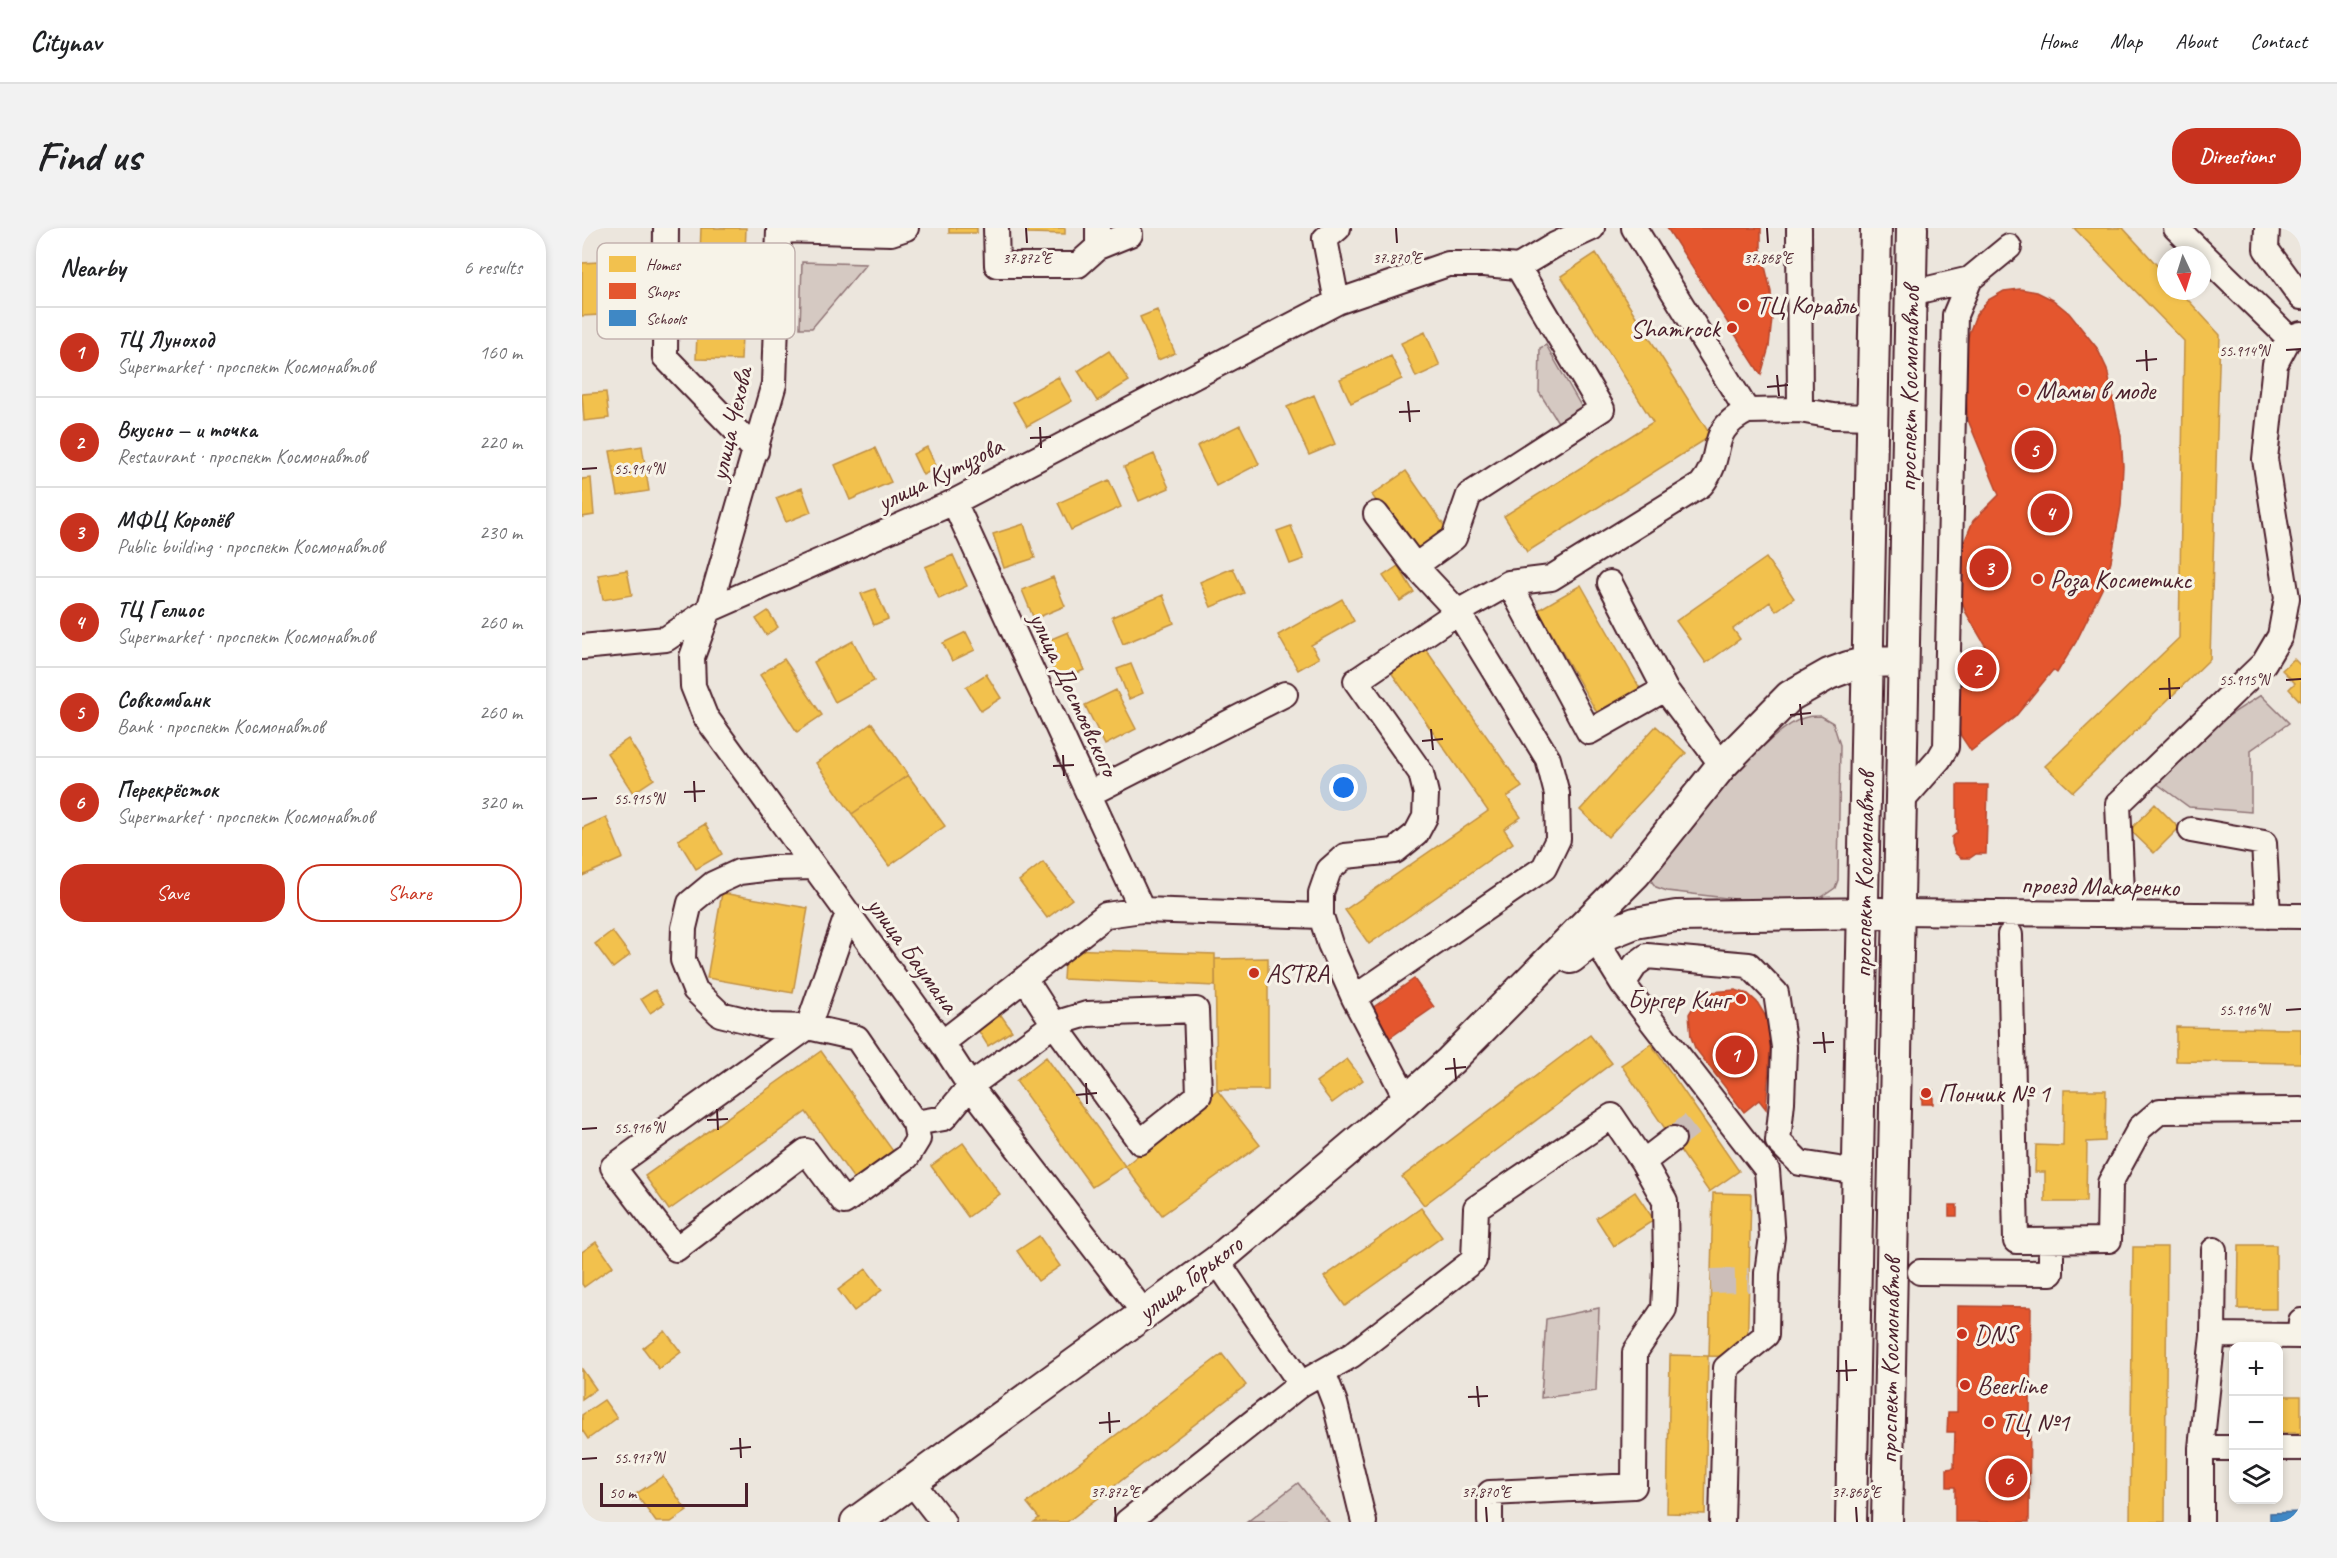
<!DOCTYPE html>
<html lang="en">
<head>
<meta charset="utf-8">
<style>
  :root { --surface:#fff; --page:#f2f2f2; --text:#202124; --muted:#757577; --line:#e0e0e0; --accent:#c8321e }
  body { margin:0; font-family:Caveat,sans-serif; background:var(--page); color:var(--text) }
  .controls { position:absolute; right:18px; bottom:18px; display:grid; overflow:hidden; border-radius:12px; box-shadow:0 3px 9px #0003 }
  .controls button { width:54px; height:54px; display:grid; place-items:center; padding:0; border:0; border-bottom:2px solid var(--line); background:var(--surface); color:var(--text); font:30px sans-serif }
  .compass { position:absolute; left:1575px; top:18px; width:54px; height:54px; border-radius:50%; background:var(--surface); box-shadow:0 3px 9px #0003; rotate:176deg }
  .scale { position:absolute; left:18px; bottom:15px; width:148px; box-sizing:border-box; padding-left:6px; border:3px solid #4a1f2b; border-top:0; font-size:16px; line-height:21px; white-space:nowrap; color:#4a1f2b; -webkit-text-stroke:4px #f7f3e8; paint-order:stroke }
  .you { position:absolute; left:762px; top:560px; width:21px; height:21px; margin:-15px; border:4px solid #fff; border-radius:50%; background:#1a73e8; box-shadow:0 0 0 9px #1a73e833 }
  .badge { display:grid; place-items:center; width:39px; height:39px; border-radius:50%; background:var(--accent); color:#fff; font-size:20px; font-weight:700 }
  .pin { position:absolute; translate:-50% -50%; border:3px solid #fff; box-shadow:0 2px 6px #0006 }
  .list { margin:0; padding:0; list-style:none }
  h2 { display:flex; justify-content:space-between; align-items:center; height:78px; margin:0; padding:0 24px; font-size:26px }
  h2 small { font-size:20px; font-weight:400; color:var(--muted) }
  .list li { display:grid; grid-template-columns:39px 1fr auto; gap:18px; align-items:center; box-sizing:border-box; height:90px; padding:0 24px; border-top:2px solid var(--line) }
  .list b { display:block; font-size:22px; white-space:nowrap }
  .list p { margin:0; font-size:20px; white-space:nowrap; color:var(--muted) }
  .list em { font-size:20px; font-style:normal; color:var(--muted) }
  .actions { display:flex; gap:12px; padding:18px 24px }
  .actions a { flex:1; padding:14px 0; border:2px solid var(--accent); border-radius:24px; text-align:center; font-size:21px; color:var(--accent) }
  .actions .main { background:var(--accent); color:#fff }
  .icon { flex:none; width:33px; height:33px; fill:none; stroke:currentColor; stroke-width:2; stroke-linecap:round; stroke-linejoin:round }
  .map { position:relative; flex:none; width:1719px; height:1294px; overflow:hidden; border-radius:24px }
  header { display:flex; align-items:center; gap:36px; box-sizing:border-box; height:84px; padding:0 30px; background:var(--surface); border-bottom:2px solid var(--line) }
  header strong { font-size:28px }
  nav { display:flex; gap:33px; margin-inline-start:auto; font-size:21px }
  .intro { display:flex; align-items:center; justify-content:space-between; box-sizing:border-box; height:144px; padding:0 36px }
  h1 { margin:0; font-size:42px }
  .button { padding:15px 27px; border-radius:24px; background:var(--accent); color:#fff; font-size:21px; font-weight:700 }
  main { display:flex; gap:36px; padding:0 36px }
  aside { flex:1; background:var(--surface); border-radius:24px; box-shadow:0 3px 9px #0003 }
  .map>svg:first-child { display:block }
  .green { fill:#d5c9c2; stroke:#907476; stroke-width:1.5 }
  .homes { fill:#f2c14e; stroke:#c09044; stroke-width:1.5 }
  .shops { fill:#e4572e; stroke:#b6462d; stroke-width:1.5 }
  .schools { fill:#3f88c5; stroke:#426897; stroke-width:1.5 }
  .lines { fill:none; stroke-linecap:round; stroke-linejoin:round }
  .minor-tunnel { stroke:#ccbeb9; stroke-width:24; stroke-dasharray:24 12; stroke-linecap:butt }
  .minor-casing { stroke:#4a1f2b; stroke-width:28 }
  .major-casing { stroke:#4a1f2b; stroke-width:34 }
  .minor { stroke:#f7f3e8; stroke-width:24 }
  .major { stroke:#f7f3e8; stroke-width:30 }
  .ticks { fill:none; stroke:#4a1f2b; stroke-width:2 }
  .poi-dot { fill:#c8321e; stroke:#f7f3e8; stroke-width:2 }
  .labels { text-anchor:middle; dominant-baseline:central; stroke-width:6; stroke-linejoin:round; paint-order:stroke }
  .poi-label { font-size:26px; fill:#4a1f2b; stroke:#f7f3e8; text-anchor:start }
  .street-label { font-size:26px; fill:#4a1f2b; stroke:#f7f3e8 }
  .key { fill:#f7f3e8; stroke:#c3b3af; stroke-width:1.5 }
  .key-label { font-size:16px; fill:#4a1f2b }
  .ticks-label { font-size:15px; text-anchor:middle; fill:#4a1f2b; stroke:#f7f3e8; stroke-width:6; stroke-linejoin:round; paint-order:stroke }
</style>
</head>
<body>
<header>
<strong>Citynav</strong>
<nav><a>Home</a><a>Map</a><a>About</a><a>Contact</a></nav>
</header>
<div class="intro"><h1>Find us</h1><a class="button">Directions</a></div>
<main>
<aside>
<h2>Nearby<small>6 results</small></h2>
<ul class="list">
<li><span class="badge">1</span><div><b>ТЦ Луноход</b><p>Supermarket · проспект Космонавтов</p></div><em>160 m</em></li>
<li><span class="badge">2</span><div><b>Вкусно — и точка</b><p>Restaurant · проспект Космонавтов</p></div><em>220 m</em></li>
<li><span class="badge">3</span><div><b>МФЦ Королёв</b><p>Public building · проспект Космонавтов</p></div><em>230 m</em></li>
<li><span class="badge">4</span><div><b>ТЦ Гелиос</b><p>Supermarket · проспект Космонавтов</p></div><em>260 m</em></li>
<li><span class="badge">5</span><div><b>Совкомбанк</b><p>Bank · проспект Космонавтов</p></div><em>260 m</em></li>
<li><span class="badge">6</span><div><b>Перекрёсток</b><p>Supermarket · проспект Космонавтов</p></div><em>320 m</em></li>
</ul>
<div class="actions"><a class="main">Save</a><a>Share</a></div>
</aside>
<div class="map">
<svg width="1719" height="1294" viewBox="0 0 1719 1294">
  <rect width="100%" height="100%" fill="#ece6dd"/>
  <filter id="ink" filterUnits="userSpaceOnUse"><feTurbulence type="fractalNoise" baseFrequency=".0167" numOctaves="2"/><feDisplacementMap in="SourceGraphic" scale="12" xChannelSelector="R" yChannelSelector="G"/><feConvolveMatrix kernelMatrix="1 2 1 2 8 2 1 2 1" color-interpolation-filters="sRGB"/></filter>
  <g filter="url(#ink)">
    <path class="green" d="M220 34 284 36 230 100H218Z
      M964 117 1003 185 979 199 957 164 958 120Z
      M1679 467 1707 495 1669 522V584L1607 579 1566 549 1626 501Z
      M1239 488 1251 495 1258 517 1256 652 1253 660 1237 671 1170 673 1085 663 1074 659 1070 654 1071 647C1100 611 1184 498 1225 489 1229 488 1235 488 1239 488Z
      M1017 1080 1014 1163 959 1170 964 1091Z
      M716 1255 747 1294H665Z"/>
    <path class="homes" d="M119 0H164L159 132 114 131Z
      M367 0H395V5H367Z
      M446 0H483V6L446 5Z
      M1492 0H1541L1584 47V63H1598L1638 107 1628 431 1491 564 1463 538 1597 410 1602 113Z
      M1014 25 1129 208 945 324 922 288 1071 194 979 48Z
      M16 34 18 87 0 88V35Z
      M575 82 593 125 576 132 558 89Z
      M843 104 858 138 834 149 819 115Z
      M527 123 547 153 515 173 496 143Z
      M809 128 820 151 769 175 758 151Z
      M476 149 490 173 445 198 431 174Z
      M24 164 27 190 2 193 0 166Z
      M732 167 753 216 727 227 705 179Z
      M658 197 677 236 634 258 615 218Z
      M60 218 67 263 36 268 28 223Z
      M345 219 355 240 341 247 331 226Z
      M293 220 309 254 268 272 253 237Z
      M572 226 587 260 557 273 542 239Z
      M824 243 868 306 834 330 790 267Z
      M9 250 12 287 0 289V251Z
      M527 252 539 279 489 302 476 275Z
      M220 260 229 284 204 294 194 270Z
      M442 296 453 330 422 340 411 306Z
      M709 298 722 331 708 336 695 303Z
      M371 327 385 358 357 371 343 339Z
      M1184 330 1212 370 1194 383 1188 374 1151 401 1158 411 1124 435 1094 393Z
      M816 338 832 364 818 373 801 348Z
      M651 340 662 365 629 379 618 354Z
      M45 342 50 367 21 372 16 347Z
      M471 349 483 378 452 391 440 362Z
      M999 357 1060 464 1017 488 956 382Z
      M293 361 306 391 292 397 279 366Z
      M581 367 592 395 541 416 530 389Z
      M760 371 772 393 729 417 737 430 716 442 696 407Z
      M186 383 196 399 184 407 174 391Z
      M384 404 393 422 370 433 361 415Z
      M486 404 502 442 476 453 460 415Z
      M271 413 292 453 253 474 232 434Z
      M840 416 940 559 925 569 939 589 922 601 931 615 787 716 763 682 906 583 806 440Z
      M202 431 240 487 215 504 178 447Z
      M1712 431 1719 438V474L1707 461 1713 455 1700 442Z
      M549 436 561 465 547 471 535 441Z
      M404 446 419 470 399 483 384 459Z
      M534 462 554 501 523 517 503 477Z
      M290 495 326 547 270 586 234 535Z
      M1074 498 1104 525 1026 609 998 582Z
      M46 511 72 551 51 565 25 525Z
      M326 547 363 598 307 638 270 586Z
      M1573 576 1597 600 1572 625 1548 602Z
      M24 589 41 630 0 648V600Z
      M123 596 140 626 114 641 96 612Z
      M461 634 490 671 465 690 437 653Z
      M140 665 226 680 211 765 125 750Z
      M30 703 48 727 31 740 13 716Z
      M483 721 633 726V758L481 751Z
      M686 730V862H635L633 731Z
      M73 762 82 776 68 785 59 771Z
      M419 787 430 803 406 818 396 802Z
      M1594 799 1719 801V835L1594 833Z
      M1008 807 1030 835 842 977 820 949Z
      M1069 816 1157 943 1127 964 1039 837Z
      M239 823 311 923 272 951 224 884 87 982 63 948Z
      M464 829 543 938 510 959 434 853Z
      M765 831 781 852 750 875 734 854Z
      M635 862 678 917 580 987 543 938Z
      M1482 862H1524L1523 913 1505 914 1504 974H1463V944H1453L1454 917 1481 918Z
      M381 915 418 966 386 989 349 938Z
      M1053 964 1072 992 1032 1018 1014 990Z
      M1131 965 1169 966 1165 1129 1127 1128Z
      M839 980 860 1009 763 1078 742 1049Z
      M457 1008 478 1038 456 1053 435 1023Z
      M14 1014 31 1038 2 1059 0 1056V1024Z
      M1657 1017H1694V1081H1656Z
      M1551 1019H1585L1583 1294H1548Z
      M284 1041 300 1062 272 1083 256 1062Z
      M83 1103 99 1124 77 1141 61 1120Z
      M640 1126 664 1157 485 1294H452L457 1290 445 1275Z
      M1088 1127 1126 1128 1123 1286 1085 1285Z
      M0 1141 14 1161 0 1171Z
      M1696 1168H1719V1205H1696Z
      M22 1172 35 1190 6 1211 0 1202V1187Z
      M81 1248 105 1283 89 1294H74L54 1266Z"/>
    <path class="shops" d="M1085 0H1179V21L1189 64 1190 90 1187 119 1179 147Z
      M1438 61 1455 64 1471 72 1487 85 1515 120 1525 141 1539 208 1541 238 1539 278 1529 333 1520 361 1494 414 1475 445 1471 442 1433 489 1389 523 1379 508 1373 488V469L1379 453 1403 417 1383 383 1378 365 1379 322 1391 293 1417 267 1386 192 1381 138 1387 105 1394 87 1406 72 1422 63Z
      M1375 557H1406L1404 626H1394L1388 630H1379L1373 625 1370 616V609L1375 605Z
      M832 751 852 779 806 811 786 783Z
      M1153 762 1166 766 1175 774 1187 794 1189 808 1184 881 1177 872 1162 884 1113 820 1109 809 1107 786 1118 768 1129 764Z
      M1340 862H1351V876H1340Z
      M1367 977H1375V988H1367Z
      M1376 1078 1449 1079 1447 1294H1373V1259H1365V1241L1372 1240 1373 1204H1365L1366 1184H1375Z"/>
    <path class="schools" d="M1719 1284V1294H1688V1285Z"/>
    <g class="lines">
      <path class="minor-tunnel" d="M1091 911 1119 889
        M1129 1053 1167 1052"/>
      <defs>
        <path id="minor" d="M84 0 83 129 174 223
          M324 0 309 5 197 2 192 156 127 382 110 429 111 458 123 488 360 815 388 858 563 1086
          M414 0 415 37H496L516 19V0
          M1052 0 1165 183 1218 182 1251 188 1291 189
          M1217 0 1218 182
          M1594 0 1707 110
          M1685 0 1684 21 1719 69
          M516 19 548 6
          M936 39 973 17 1010 0
          M1329 65 1388 51
          M755 74 743 11 756 0
          M372 274 560 682
          M833 338 872 310 887 267 1020 181 936 39
          M927 355 1007 504 1083 461 1140 537
          M1028 355 1083 461
          M0 419 84 411 127 382 372 274 755 74 866 36H902L936 39
          M507 566 703 466
          M1319 574 1357 531 1364 519 1373 87 1388 51 1427 19
          M1609 602 1682 615 1686 688
          M232 639 191 640 157 644 131 656 108 675 102 700 101 732 113 762 138 786 187 798 226 799 266 685
          M1316 684 1719 688
          M1541 687 1536 576 1682 435 1698 408 1705 370 1683 231 1693 136 1707 110 1719 106
          M1428 707 1434 1013 1527 1012 1528 955 1558 900 1578 883 1719 882
          M1013 711 1041 756 1185 942 1190 1009 1185 1045 1184 1107 1144 1140 1140 1294
          M1041 756 1054 736 1065 728 1167 737 1194 765 1202 819 1200 874 1196 913 1218 935 1276 944
          M772 770 748 716 739 688V665L747 642 763 628 813 623 834 606 843 589 844 566 839 545 774 453 876 384 833 338 794 286
          M360 815 524 687 560 682 739 688
          M825 872 772 770 962 640 976 611 975 566 966 531 876 384 927 355 969 350 1119 257C1145 226 1122 205 1165 183
          M333 895 275 810 226 799 31 939 94 1021 224 923 262 974 325 929 336 911 333 895 362 890 388 858 472 796 558 914 617 867 614 782 505 786 472 796 443 751
          M1061 934 1091 911
          M635 1033 719 1156 770 1127 892 1032 894 980 1030 888 1061 934 1083 973 1084 1040 1082 1081 1053 1124 1052 1258 908 1265V1294
          M1338 1044 1469 1045V1013
          M1631 1107 1718 1108 1719 1093
          M741 1144 753 1175 782 1294
          M1619 1220H1652
          M1696 1220H1719
          M329 1253 361 1294
          M545 1294 719 1156
          M1619 1294V1220L1631 1107 1632 1022"/>
        <path id="major" d="M989 730 1013 711 1053 695 1094 688 1300 685
          M274 1294 635 1033 825 872 868 833 1054 645 1140 537 1208 468 1247 446 1266 439 1286 434 1321 433
          M1269 1294 1294 0
          M1305 1294 1330 0"/>
      </defs>
      <use href="#minor" class="minor-casing"/>
      <use href="#major" class="major-casing"/>
      <use href="#minor" class="minor"/>
      <use href="#major" class="major"/>
    </g>
  </g>
  <path class="ticks" d="M444 0 445 15M814 0 815 15M1185 0 1186 15M1564 122 1565 143M1704 122 1719 121M1554 133 1575 131M1195 147 1197 168M1185 159 1206 157M826 173 828 194M817 184 838 183M458 199 459 220M448 210 469 209M0 241 15 240M1587 450 1588 471M1704 452 1719 451M1577 461 1598 460M1218 476 1220 497M1208 487 1229 485M849 501 851 522M840 513 861 511M481 527 482 548M471 538 492 537M112 553 113 574M102 564 123 563M0 571 15 570M1704 782 1719 781M1241 804 1243 825M1231 815 1252 814M872 830 874 851M863 841 884 839M504 855 505 876M494 867 515 865M135 881 136 902M125 892 146 891M0 901 15 900M1264 1132 1265 1153M1254 1143 1275 1142M895 1158 897 1179M886 1169 906 1168M527 1184 528 1205M517 1195 538 1193M158 1210 159 1230M148 1221 169 1219M0 1231 15 1230M533 1279 534 1294M904 1279 905 1294M1274 1279 1275 1294"/>
  <g class="poi-dot">
    <circle cx="1162" cy="77" r="6"/>
    <circle cx="1150" cy="100" r="6"/>
    <circle cx="1442" cy="162" r="6"/>
    <circle cx="1456" cy="351" r="6"/>
    <circle cx="672" cy="745" r="6"/>
    <circle cx="1159" cy="771" r="6"/>
    <circle cx="1344" cy="865" r="6"/>
    <circle cx="1380" cy="1106" r="6"/>
    <circle cx="1383" cy="1157" r="6"/>
    <circle cx="1407" cy="1194" r="6"/>
  </g>
  <g class="labels">
    <g class="poi-label">
      <text x="1174" y="77">ТЦ Корабль</text>
      <text x="1138" y="100" text-anchor="end">Shamrock</text>
      <text x="1454" y="162">Мамы в моде</text>
      <text x="1468" y="351">Роза Косметикс</text>
      <text x="684" y="745">ASTRA</text>
      <text x="1147" y="771" text-anchor="end">Бургер Кинг</text>
      <text x="1356" y="865">Пончик № 1</text>
      <text x="1392" y="1106">DNS</text>
      <text x="1395" y="1157">Beerline</text>
      <text x="1419" y="1194">ТЦ №1</text>
    </g>
    <g class="street-label">
      <text transform="translate(1327 161) rotate(-89)">проспект Космонавтов</text>
      <text transform="translate(149 196) rotate(-77)">улица Чехова</text>
      <text transform="translate(358 246) rotate(-26)">улица Кутузова</text>
      <text transform="translate(492 466) rotate(65)">улица Достоевского</text>
      <text transform="translate(1282 647) rotate(-89)">проспект Космонавтов</text>
      <text transform="translate(1518 658) rotate(1)">проезд Макаренко</text>
      <text transform="translate(331 727) rotate(54)">улица Баумана</text>
      <text transform="translate(608 1050) rotate(-37)">улица Горького</text>
      <text transform="translate(1308 1133) rotate(-89)">проспект Космонавтов</text>
    </g>
  </g>
  <rect x="15" y="15" width="198" height="96" rx="9" class="key"/>
  <rect x="27" y="28" width="27" height="16" fill="#f2c14e"/>
  <rect x="27" y="55" width="27" height="16" fill="#e4572e"/>
  <rect x="27" y="82" width="27" height="16" fill="#3f88c5"/>
  <g class="key-label">
    <text x="64" y="42">Homes</text>
    <text x="64" y="69">Shops</text>
    <text x="64" y="96">Schools</text>
  </g>
  <g class="ticks-label">
    <text x="445" y="35">37.872°E</text>
    <text x="815" y="35">37.870°E</text>
    <text x="1186" y="35">37.868°E</text>
    <text x="1662" y="128">55.914°N</text>
    <text x="57" y="246">55.914°N</text>
    <text x="1662" y="457">55.915°N</text>
    <text x="57" y="576">55.915°N</text>
    <text x="1662" y="787">55.916°N</text>
    <text x="57" y="905">55.916°N</text>
    <text x="57" y="1235">55.917°N</text>
    <text x="533" y="1269">37.872°E</text>
    <text x="904" y="1269">37.870°E</text>
    <text x="1274" y="1269">37.868°E</text>
  </g>
</svg>
<div class="controls">
<button>+</button>
<button>−</button>
<button><svg class="icon" aria-label="layers" viewBox="0 0 24 24"><path d="M12 4l9 5-9 5-9-5zM3 14l9 5 9-5"/></svg></button>
</div>
<svg class="compass" viewBox="-18 -18 36 36"><path d="M0-13l5 13h-10z" fill="#e53935"/><path d="M0 13l5-13h-10z" fill="#757577"/></svg>
<div class="scale">50 m</div>
<div class="you"></div>
<div class="pin badge" style="left:1153px;top:827px">1</div>
<div class="pin badge" style="left:1395px;top:441px">2</div>
<div class="pin badge" style="left:1407px;top:340px">3</div>
<div class="pin badge" style="left:1468px;top:285px">4</div>
<div class="pin badge" style="left:1452px;top:222px">5</div>
<div class="pin badge" style="left:1426px;top:1250px">6</div>
</div>
</main>
</body>
</html>
